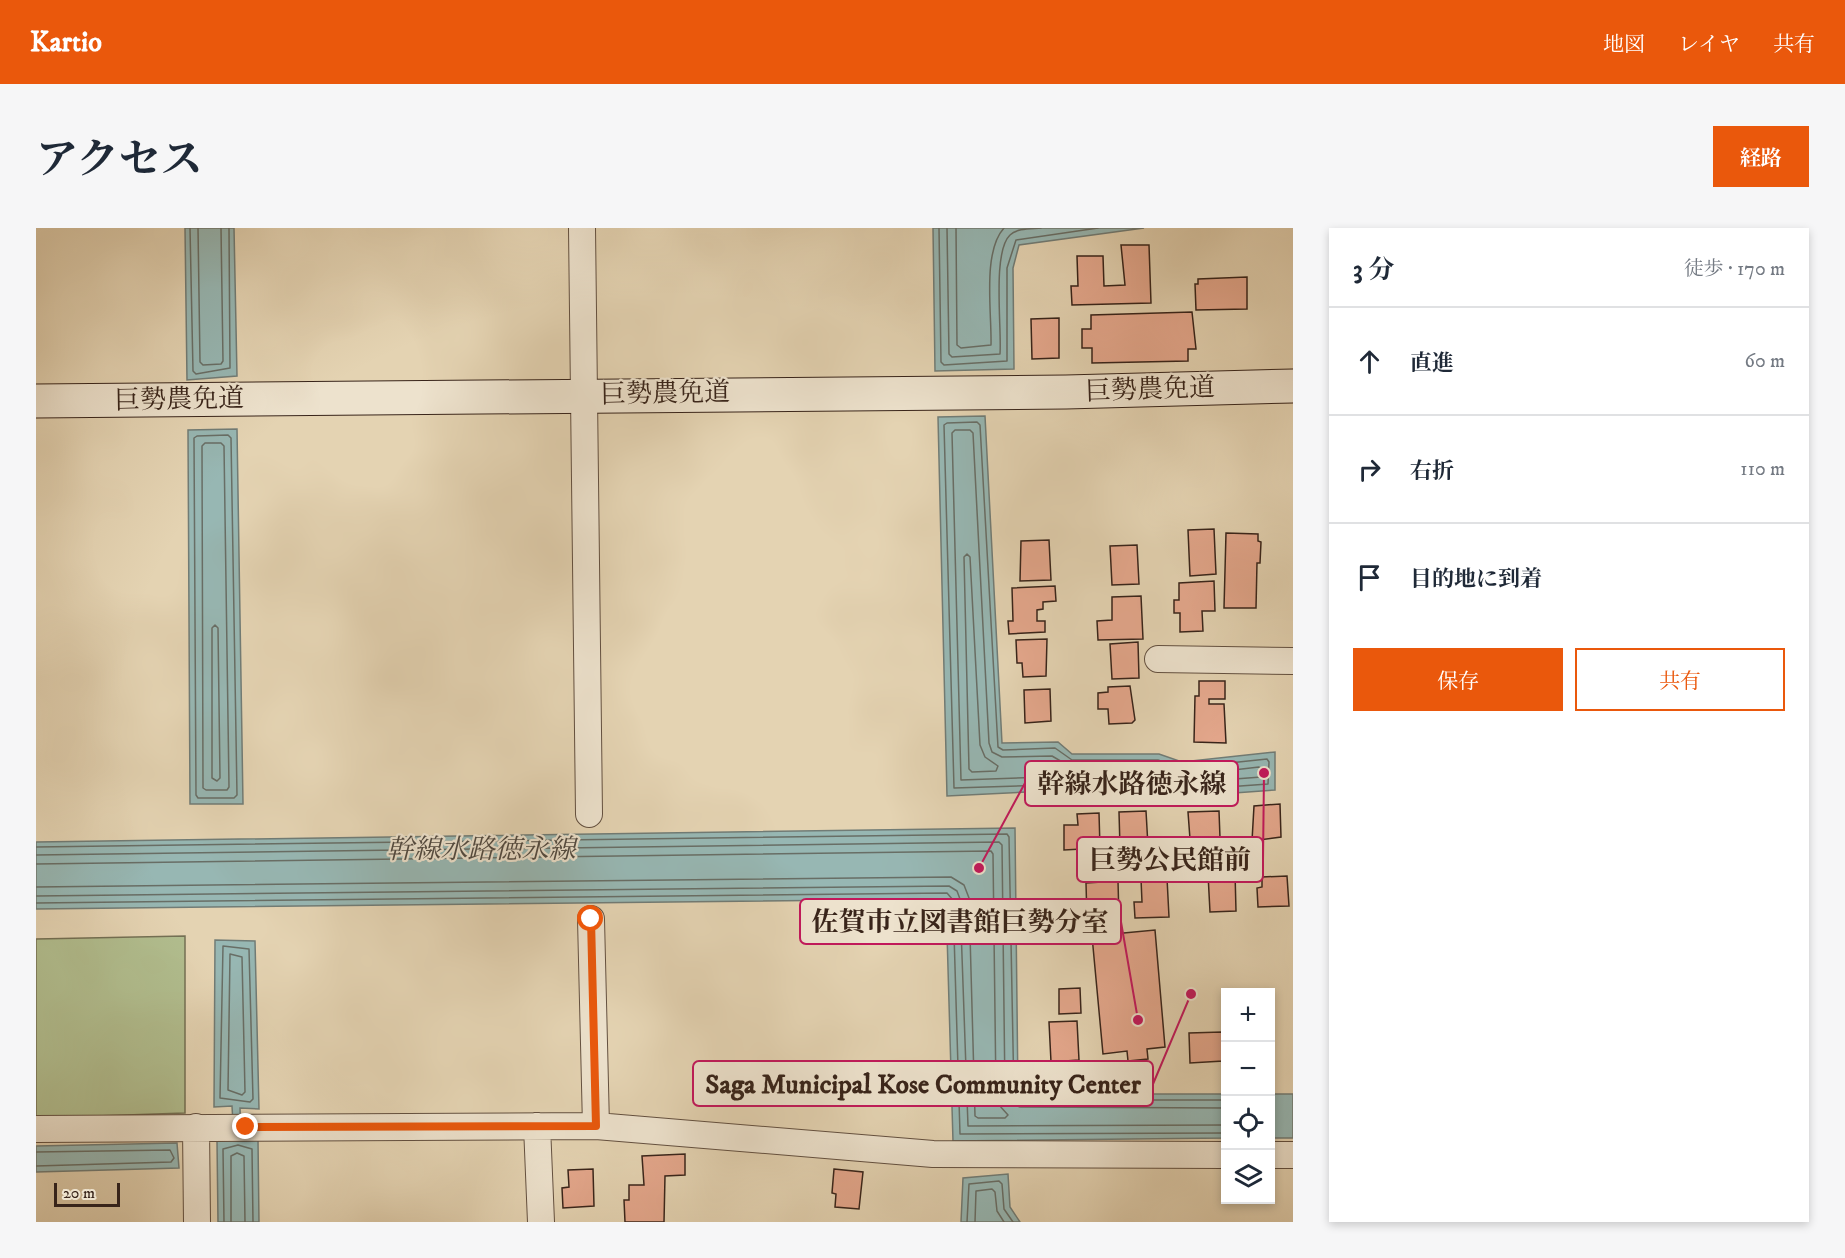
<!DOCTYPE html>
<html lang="ja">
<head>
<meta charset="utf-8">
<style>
  :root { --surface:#fff; --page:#f6f6f7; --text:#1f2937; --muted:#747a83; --line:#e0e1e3; --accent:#ea580c }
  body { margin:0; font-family:"IM FELL DW Pica","Noto Serif JP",serif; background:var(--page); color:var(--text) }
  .controls { position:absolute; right:18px; bottom:18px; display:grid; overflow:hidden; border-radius:0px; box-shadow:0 3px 9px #0003 }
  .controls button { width:54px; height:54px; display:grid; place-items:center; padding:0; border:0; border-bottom:2px solid var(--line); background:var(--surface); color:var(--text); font:30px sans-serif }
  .scale { position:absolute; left:18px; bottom:15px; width:66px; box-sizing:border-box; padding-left:6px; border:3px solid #38241a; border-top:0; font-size:16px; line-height:21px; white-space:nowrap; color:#38241a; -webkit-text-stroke:4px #ede2cd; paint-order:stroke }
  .stop { position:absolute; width:18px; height:18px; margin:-14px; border:4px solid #ea580c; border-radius:50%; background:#fff }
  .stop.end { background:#ea580c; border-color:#fff; box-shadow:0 2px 6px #0008 }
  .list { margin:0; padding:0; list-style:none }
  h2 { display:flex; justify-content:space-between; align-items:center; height:78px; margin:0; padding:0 24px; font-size:26px }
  h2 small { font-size:20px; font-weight:400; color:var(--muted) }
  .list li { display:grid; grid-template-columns:39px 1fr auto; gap:18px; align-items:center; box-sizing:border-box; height:108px; padding:0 24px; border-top:2px solid var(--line) }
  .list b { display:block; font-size:22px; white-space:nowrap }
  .list em { font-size:20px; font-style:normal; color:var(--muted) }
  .actions { display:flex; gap:12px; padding:18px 24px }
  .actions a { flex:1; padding:14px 0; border:2px solid var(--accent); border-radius:0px; text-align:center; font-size:21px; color:var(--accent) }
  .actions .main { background:var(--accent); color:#fff }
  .icon { flex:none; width:33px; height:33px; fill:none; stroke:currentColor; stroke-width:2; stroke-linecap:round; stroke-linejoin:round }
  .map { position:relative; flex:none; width:1257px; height:994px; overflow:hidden; border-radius:0px }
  header { display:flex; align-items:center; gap:36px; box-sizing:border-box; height:84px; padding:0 30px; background:var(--accent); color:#fff }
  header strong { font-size:28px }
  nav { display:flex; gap:33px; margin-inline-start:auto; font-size:21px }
  .intro { display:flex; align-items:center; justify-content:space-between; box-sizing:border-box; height:144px; padding:0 36px }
  h1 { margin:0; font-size:42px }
  .button { padding:15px 27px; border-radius:0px; background:var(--accent); color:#fff; font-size:21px; font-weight:700 }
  main { display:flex; gap:36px; padding:0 36px }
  aside { flex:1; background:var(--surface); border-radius:0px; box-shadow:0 3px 9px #0003 }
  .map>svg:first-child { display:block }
  .green { fill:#b1bd8e; stroke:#747054; stroke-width:1.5 }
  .water { fill:#97b7b3; stroke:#717c76; stroke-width:1.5 }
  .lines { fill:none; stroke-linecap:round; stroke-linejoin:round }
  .shore { stroke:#686e66; stroke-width:1.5 }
  .building { fill:#e4a78c; stroke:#38241a; stroke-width:1.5 }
  .street-casing { stroke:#635040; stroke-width:28 }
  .secondary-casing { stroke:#38241a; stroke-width:35 }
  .street { stroke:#ede2cd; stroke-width:26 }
  .secondary { stroke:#ede2cd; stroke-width:33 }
  .route { stroke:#ea580c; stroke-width:8 }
  .labels { text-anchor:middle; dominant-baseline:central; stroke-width:4.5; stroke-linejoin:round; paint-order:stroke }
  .street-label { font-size:26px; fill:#38241a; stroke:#ede2cd }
  .water-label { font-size:27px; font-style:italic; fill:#504940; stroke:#ede2cd }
  .leader { fill:none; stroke:#c2185b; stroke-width:2 }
  .callout-dot { fill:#c2185b; stroke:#ede2cd; stroke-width:2 }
  .callout { fill:#ede2cd; stroke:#c2185b; stroke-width:2 }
  .callout-label { font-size:27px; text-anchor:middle; font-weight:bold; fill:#38241a }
</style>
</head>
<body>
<header>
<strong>Kartio</strong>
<nav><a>地図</a><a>レイヤ</a><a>共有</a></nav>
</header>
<div class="intro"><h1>アクセス</h1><a class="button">経路</a></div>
<main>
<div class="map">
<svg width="1257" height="994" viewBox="0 0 1257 994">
  <rect width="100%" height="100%" fill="#e4d3b2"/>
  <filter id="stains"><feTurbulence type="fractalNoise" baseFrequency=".00333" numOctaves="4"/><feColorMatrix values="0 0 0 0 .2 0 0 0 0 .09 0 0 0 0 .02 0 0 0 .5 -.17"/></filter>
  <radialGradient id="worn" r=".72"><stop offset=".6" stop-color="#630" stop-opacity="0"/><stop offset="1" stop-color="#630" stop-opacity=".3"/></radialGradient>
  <path class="green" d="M149 708V885L0 890V711Z"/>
  <path class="water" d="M149 0H198L201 148 151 152Z
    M897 0H1108L983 17 977 40 978 141 899 143Z
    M949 188 966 515 1022 514 1036 526H1123L1146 534 1239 524V562L1019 578 1012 563 911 568 902 189Z
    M201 201 207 576H154L152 202Z
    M979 600 982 866H1189V910L917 913 910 671 0 681V614Z
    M179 712 219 713 223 881 204 880 205 912H222L223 994H182L181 913 198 912 196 878 178 879Z
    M1235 866H1257V910H1235Z
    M141 915 143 940 0 944V918Z
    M972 946 974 979 984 994H925L927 950Z"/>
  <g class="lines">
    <path class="shore" d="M154 0 157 143 160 146 194 140 193 0
      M162 0 164 134 167 137 185 136 187 133 185 0
      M903 0 905 134 908 137 971 133V40L980 12 1062 0
      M911 0 913 126 916 129 964 126C966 101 956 24 974 7 981 0 996 1 1005 0
      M920 0 921 117 925 120 955 117C956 86 946 24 968 0
      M941 194 944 197 962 519 967 522 1019 520 1036 532H1122L1146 540 1231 531 1233 534 1232 556 1024 571 1012 557 918 560 908 197 911 195Z
      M919 202H934L937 205 953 515 956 524 966 529 1016 528 1035 539H1121L1146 548 1223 539 1226 542 1225 549 1029 564 1021 553 1012 549 925 552 916 205Z
      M192 207 195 210 201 567 198 570H162L160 567 158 210 161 208Z
      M169 215H185L188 218 193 559 191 562H170L167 560 166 218Z
      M931 326 934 329 944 517 949 529 962 538 960 543 936 544 933 541 928 329Z
      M179 397 182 400 184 550 181 553 176 550V400Z
      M0 619 971 606 973 609 978 869 984 872H1190
      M0 627 963 614 966 617 969 865 973 875 984 879 1190 880
      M0 636 955 623 957 626 960 866 963 877 972 887 969 890H942L939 888 933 670 928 657 915 649 0 659
      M0 668 913 658 921 663 924 671 932 898 1190 897
      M0 675 911 665 917 672 924 906 1190 905
      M187 718 213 721 217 871 214 874 184 870Z
      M194 726 206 729 209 864 206 867 192 862Z
      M0 924 134 922 138 930 135 934 0 938
      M188 994 187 921 202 917 216 921 217 994
      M195 994V928L201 925 208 928 209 994
      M931 994 933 956 963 953 966 956 968 981 977 994
      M939 994 940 963 956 961 959 964 961 983 968 994"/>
  </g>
  <path class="building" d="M1085 17H1113L1115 75 1036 77 1035 58H1042L1041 28H1067L1068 58 1089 57Z
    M1211 49V81L1160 82 1159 56H1162V51Z
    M1156 84 1160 121H1152V133L1056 135V120H1046V101H1055V87Z
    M1023 90V130L996 131 995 91Z
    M1178 301 1180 346 1154 348 1152 302Z
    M1190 305 1222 306V313L1225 314 1224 335H1221L1220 380H1188Z
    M1013 312 1015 352 984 353 985 313Z
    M1101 317 1103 356 1076 357 1074 318Z
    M1178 353 1179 383H1166L1167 403 1144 404V385H1138V372H1143V355Z
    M1019 358 1020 373 1007 374V381L1001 382V393H1009V404L973 406 972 393H977L976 360Z
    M1105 368 1107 411 1062 412 1061 393 1076 392V369Z
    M1011 411 1010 448 987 449 986 435H981L980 412Z
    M1102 414 1103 450 1076 451 1074 416Z
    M1163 453H1189V471H1173V476H1188L1190 515 1158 514 1159 468H1163Z
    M1094 458 1099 492 1096 495 1073 496 1072 481H1062V465L1072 464V459Z
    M1014 461 1015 493 989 495 988 462Z
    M1244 576 1245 609 1216 613 1218 578Z
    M1110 583 1112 618 1084 619 1083 584Z
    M1183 583 1184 610 1154 611 1152 584Z
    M1063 585 1064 620 1028 622V597H1042L1041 586Z
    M1199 644 1200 683 1174 684 1172 646Z
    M1251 648 1253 678 1222 679 1221 660 1226 659V649Z
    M1131 650 1133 689 1099 690 1098 674H1106L1105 651Z
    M1082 653 1083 691 1051 692 1050 655Z
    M1119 702 1129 819 1111 821 1112 831 1092 833 1091 823 1067 826 1056 708Z
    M1044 760 1045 785 1023 786V761Z
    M1041 793 1043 832 1015 834 1013 794Z
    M1186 804 1187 833 1154 835 1153 805Z
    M649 926V947L629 948 628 994H589L588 972H593V957H608L606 928Z
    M557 941 558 978 527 980 526 960 533 959 532 942Z
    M798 941 827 944 823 981 799 979 800 966 796 965Z"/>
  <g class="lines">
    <defs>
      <path id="street" d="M546 0 553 586
        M1122 431 1257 433
        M555 691 560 898
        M501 898 505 994
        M160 899 161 994
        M0 901 560 898 897 926 1190 927
        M1234 927H1257"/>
      <path id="secondary" d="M0 173 1030 164 1257 158"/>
    </defs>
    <use href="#street" class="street-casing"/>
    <use href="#secondary" class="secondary-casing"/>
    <use href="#street" class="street"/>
    <use href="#secondary" class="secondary"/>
  </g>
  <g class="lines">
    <path class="route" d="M210 899 560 898 555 691"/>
  </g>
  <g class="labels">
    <g class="street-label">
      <text transform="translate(1114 162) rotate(-2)">巨勢農免道</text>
      <text transform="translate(629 166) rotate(-1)">巨勢農免道</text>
      <text transform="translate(143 172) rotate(-1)">巨勢農免道</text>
    </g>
    <g class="water-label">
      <text x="445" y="622">幹線水路徳永線</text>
    </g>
  </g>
  <path class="leader" d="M943 640L989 555M1228 545L1227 632M1102 792L1085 694M1155 766L1117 856"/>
  <g class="callout-dot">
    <circle cx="943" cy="640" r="6"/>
    <circle cx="1228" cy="545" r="6"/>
    <circle cx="1102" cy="792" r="6"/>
    <circle cx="1155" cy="766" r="6"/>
  </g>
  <g class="callout">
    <rect x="989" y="533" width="213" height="45" rx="6"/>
    <rect x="1041" y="609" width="186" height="45" rx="6"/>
    <rect x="764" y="671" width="321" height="45" rx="6"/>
    <rect x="657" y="833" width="460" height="45" rx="6"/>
  </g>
  <g class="callout-label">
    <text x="1096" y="565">幹線水路徳永線</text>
    <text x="1134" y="641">巨勢公民館前</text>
    <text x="924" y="703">佐賀市立図書館巨勢分室</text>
    <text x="887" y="865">Saga Municipal Kose Community Center</text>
  </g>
  <rect width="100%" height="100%" filter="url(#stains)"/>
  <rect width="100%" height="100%" fill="url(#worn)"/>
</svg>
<div class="controls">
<button>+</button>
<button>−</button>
<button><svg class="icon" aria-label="locate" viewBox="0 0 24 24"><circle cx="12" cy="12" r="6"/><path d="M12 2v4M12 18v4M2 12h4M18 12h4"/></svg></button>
<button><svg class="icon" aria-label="layers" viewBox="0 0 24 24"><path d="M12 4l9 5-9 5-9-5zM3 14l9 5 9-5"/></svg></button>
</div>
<div class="scale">20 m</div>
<div class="stop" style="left:555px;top:691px"></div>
<div class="stop end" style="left:210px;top:899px"></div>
</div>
<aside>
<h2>3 分<small>徒歩 · 170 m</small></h2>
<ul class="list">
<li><svg class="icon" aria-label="ahead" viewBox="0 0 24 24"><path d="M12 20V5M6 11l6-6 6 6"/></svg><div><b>直進</b></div><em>60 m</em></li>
<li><svg class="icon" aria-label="right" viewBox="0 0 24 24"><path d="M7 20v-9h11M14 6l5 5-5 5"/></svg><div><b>右折</b></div><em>110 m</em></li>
<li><svg class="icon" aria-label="arrive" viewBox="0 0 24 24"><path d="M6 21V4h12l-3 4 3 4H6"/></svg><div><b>目的地に到着</b></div></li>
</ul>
<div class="actions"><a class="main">保存</a><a>共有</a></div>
</aside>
</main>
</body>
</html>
